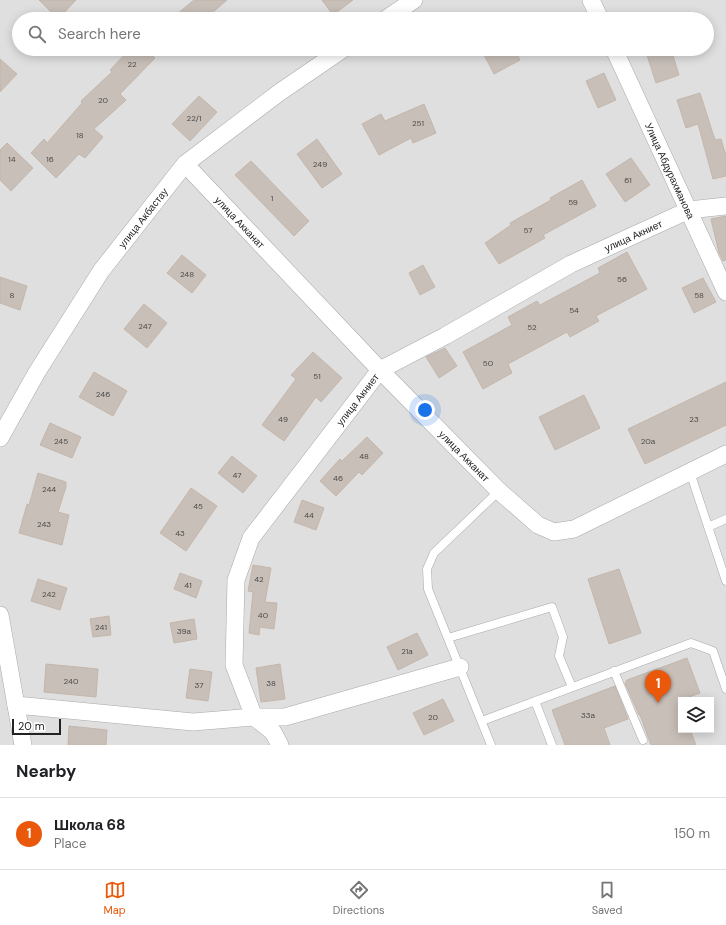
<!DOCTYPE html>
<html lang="en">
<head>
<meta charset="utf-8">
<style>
  :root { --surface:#fff; --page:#f6f6f6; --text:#202124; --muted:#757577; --line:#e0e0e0; --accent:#ea580c }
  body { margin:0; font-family:"DM Sans",sans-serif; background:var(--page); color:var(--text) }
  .controls { position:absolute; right:12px; bottom:12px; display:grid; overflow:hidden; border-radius:0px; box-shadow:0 2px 10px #0003 }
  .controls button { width:36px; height:36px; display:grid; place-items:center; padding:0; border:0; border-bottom:1px solid var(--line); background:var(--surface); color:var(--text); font:20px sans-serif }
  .scale { position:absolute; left:12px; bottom:10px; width:49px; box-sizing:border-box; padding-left:4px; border:2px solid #222; border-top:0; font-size:11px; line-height:14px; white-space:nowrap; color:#222; -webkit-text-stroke:3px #fff; paint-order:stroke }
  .you { position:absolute; left:425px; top:410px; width:14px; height:14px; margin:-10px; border:3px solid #fff; border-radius:50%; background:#1a73e8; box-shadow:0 0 0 6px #1a73e833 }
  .badge { display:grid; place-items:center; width:26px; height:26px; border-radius:50%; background:var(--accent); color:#fff; font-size:13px; font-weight:700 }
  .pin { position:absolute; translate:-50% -33px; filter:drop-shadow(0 1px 2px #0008) }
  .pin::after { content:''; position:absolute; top:21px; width:14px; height:12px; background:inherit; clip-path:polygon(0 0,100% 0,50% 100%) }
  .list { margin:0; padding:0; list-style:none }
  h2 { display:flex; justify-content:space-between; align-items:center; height:52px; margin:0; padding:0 16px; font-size:17px }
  h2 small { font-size:13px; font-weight:400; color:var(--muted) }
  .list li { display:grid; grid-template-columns:26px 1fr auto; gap:12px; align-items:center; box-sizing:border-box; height:72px; padding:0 16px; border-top:1px solid var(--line) }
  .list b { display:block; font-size:15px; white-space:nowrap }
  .list p { margin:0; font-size:13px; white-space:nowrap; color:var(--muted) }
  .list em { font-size:13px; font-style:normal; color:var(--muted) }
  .icon { flex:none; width:22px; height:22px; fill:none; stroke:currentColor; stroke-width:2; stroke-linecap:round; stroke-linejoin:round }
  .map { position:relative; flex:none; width:726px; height:745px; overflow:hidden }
  .search { position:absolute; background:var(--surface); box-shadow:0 2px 10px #0003; left:12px; right:12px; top:12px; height:44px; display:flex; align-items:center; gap:10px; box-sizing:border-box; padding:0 14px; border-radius:22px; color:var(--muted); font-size:15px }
  .sheet { height:124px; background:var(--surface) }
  nav { display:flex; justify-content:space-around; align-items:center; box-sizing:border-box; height:56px; border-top:1px solid var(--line); background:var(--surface); font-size:11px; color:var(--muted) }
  nav a { display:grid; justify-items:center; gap:2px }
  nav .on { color:var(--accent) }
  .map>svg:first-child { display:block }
  .residential { fill:#e0dfdf; fill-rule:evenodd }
  .building { fill:#c7bfb8; stroke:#c4b6ab }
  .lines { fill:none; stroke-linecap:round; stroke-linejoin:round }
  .lane-casing { stroke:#a9a9a9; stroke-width:9 }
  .street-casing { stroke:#a9a9a9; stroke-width:18 }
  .lane { stroke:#fff; stroke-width:8 }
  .street { stroke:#fff; stroke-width:17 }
  .labels { text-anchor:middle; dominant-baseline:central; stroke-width:3; stroke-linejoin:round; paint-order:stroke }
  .number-label { font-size:8px; fill:#4b4948 }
  .street-label { font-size:10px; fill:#222; stroke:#fff }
</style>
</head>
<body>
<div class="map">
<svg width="726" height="745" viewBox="0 0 726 745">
  <rect width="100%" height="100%" fill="#f2efe9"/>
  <path class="residential" d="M0 0H726V745H0ZM19 19H707V49H19ZM681 700H711V730H681Z"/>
  <path class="building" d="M39 0H76L58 19Z
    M194 0H227L205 19H171Z
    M322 0H353L333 15Z
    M130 49H145L155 58 120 94 126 100 94 129 103 137 85 158 79 154 56 178 31 153 44 139 47 143 82 103 81 101 112 72 110 70Z
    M481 49H515L520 60 494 74Z
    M666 49H671L679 75 656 83 647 55Z
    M0 59 17 74 0 92Z
    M604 73 616 100 598 108 586 81Z
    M700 93 715 140 721 139 726 156V176L713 179 698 124 686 128 677 100Z
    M199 96 217 112 190 141 172 124Z
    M424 104 436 133 413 143 411 138 379 155 362 124 381 114 385 121Z
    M317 139 342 174 322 188 297 154Z
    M7 143 33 168 11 191 0 180V150Z
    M631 158 650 185 625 202 606 174Z
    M251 161 309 221 294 236 235 175Z
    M582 180 596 206 543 235 545 238 499 264 485 243 511 225 510 223 551 200 550 198Z
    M726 216V260L723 261 719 253 711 219Z
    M627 252 647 289 596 316 599 321 570 337 567 332 508 364 512 373 483 389 463 352 512 325 508 317 537 301 540 305 600 273 598 268Z
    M182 255 206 275 192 293 167 273Z
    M423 265 435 287 420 295 409 273Z
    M0 277 27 286 20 310 0 303Z
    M703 278 716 302 694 313 682 288Z
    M144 304 167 323 147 348 124 329Z
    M445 348 457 366 439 378 426 357Z
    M313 352 342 378 321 402 316 397 284 441 262 425 296 379 291 375Z
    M94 372 127 391 113 416 79 397Z
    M726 382V425L645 464 628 429Z
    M584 395 600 428 555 450 539 417Z
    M50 423 81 437 72 458 40 445Z
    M367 437 383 453 362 475 359 472 336 496 320 481 340 459 342 461Z
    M232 456 257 476 243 493 218 473Z
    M38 473 66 482V487L58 512 69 515 62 545 19 533 27 504 29 505Z
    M191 488 217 506 186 551 160 533Z
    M302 500 324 508 316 530 294 522Z
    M253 565 271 568 265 602 277 603 274 629 260 627 259 635 249 633 253 592 248 591Z
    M619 569 641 633 609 644 588 579Z
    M180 573 202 581 196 598 174 589Z
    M38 579 67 588 60 610 31 601Z
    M109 616 111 635 93 637 90 619Z
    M194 619 197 639 174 643 170 623Z
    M417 633 428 655 398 670 387 647Z
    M687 658 700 693 681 700V730H690L696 745H651L640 715H639L625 683 627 680Z
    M46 664 98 669 96 697 44 692Z
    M280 664 285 699 261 702 256 668Z
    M190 669 212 672 208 701 186 698Z
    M615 686 628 719 604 728 610 745H565L552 710Z
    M443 699 454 721 424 735 413 713Z
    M69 726 107 730 106 745H68Z"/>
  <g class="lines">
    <defs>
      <path id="lane" d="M690 472 726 581
        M708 527 726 519
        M448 638 552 607 563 637 559 656 572 687
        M614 671 643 740
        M535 701 552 745
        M482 721 691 643 713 651 726 689
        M491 745 428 589 427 569 434 553 499 491"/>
      <g id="street">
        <path d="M591 0 600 19"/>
        <path d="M386 19 414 0"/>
        <path id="s1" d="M614 49 726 292"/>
        <path id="s2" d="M185 164 380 370 499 491 538 525 554 532 574 529 726 454"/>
        <path id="s3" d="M0 438 37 372 101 271 185 164 280 92 343 49"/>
        <path d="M0 615 23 745"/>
        <path d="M16 705 193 722 254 717H285L460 667"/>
        <path id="s4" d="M280 745 273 732 254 717 234 665 236 580 251 538 380 370 445 336 571 264 689 210 726 206"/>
      </g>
    </defs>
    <use href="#lane" class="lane-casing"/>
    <use href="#street" class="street-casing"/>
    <use href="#lane" class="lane"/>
    <use href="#street" class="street"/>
  </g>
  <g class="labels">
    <g class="number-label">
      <text x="132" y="64">22</text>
      <text x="103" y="100">20</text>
      <text x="194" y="118">22/1</text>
      <text x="418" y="123">251</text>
      <text x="80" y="135">18</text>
      <text x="12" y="159">14</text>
      <text x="50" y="159">16</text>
      <text x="320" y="164">249</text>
      <text x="628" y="180">61</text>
      <text x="272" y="198">1</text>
      <text x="573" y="202">59</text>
      <text x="528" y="230">57</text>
      <text x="187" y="274">248</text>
      <text x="622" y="279">56</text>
      <text x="12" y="295">8</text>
      <text x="699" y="295">58</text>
      <text x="574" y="310">54</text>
      <text x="145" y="326">247</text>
      <text x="532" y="327">52</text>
      <text x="488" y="363">50</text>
      <text x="317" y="376">51</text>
      <text x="103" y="394">246</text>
      <text x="283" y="419">49</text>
      <text x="694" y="419">23</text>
      <text x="61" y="441">245</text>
      <text x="648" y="441">20а</text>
      <text x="364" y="456">48</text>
      <text x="237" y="475">47</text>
      <text x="338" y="478">46</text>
      <text x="49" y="489">244</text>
      <text x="198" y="506">45</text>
      <text x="309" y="515">44</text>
      <text x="44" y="524">243</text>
      <text x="180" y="533">43</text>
      <text x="259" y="579">42</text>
      <text x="188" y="585">41</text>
      <text x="49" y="594">242</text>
      <text x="263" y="615">40</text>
      <text x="101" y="627">241</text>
      <text x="184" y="631">39а</text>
      <text x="407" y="651">21а</text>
      <text x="71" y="681">240</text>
      <text x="271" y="683">38</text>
      <text x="199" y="685">37</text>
      <text x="588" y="715">33а</text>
      <text x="433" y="717">20</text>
    </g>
    <g class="street-label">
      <text stroke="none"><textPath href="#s1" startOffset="134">Улица Абдурахманова</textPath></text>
      <text stroke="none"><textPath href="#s3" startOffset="263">улица Акбастау</textPath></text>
      <text stroke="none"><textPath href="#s2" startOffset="80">улица Акканат</textPath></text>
      <text stroke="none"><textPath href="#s4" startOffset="723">улица Акниет</textPath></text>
      <text stroke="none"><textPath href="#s4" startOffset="399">улица Акниет</textPath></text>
      <text stroke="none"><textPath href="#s2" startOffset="404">улица Акканат</textPath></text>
    </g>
  </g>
</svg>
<div class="controls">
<button><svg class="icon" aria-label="layers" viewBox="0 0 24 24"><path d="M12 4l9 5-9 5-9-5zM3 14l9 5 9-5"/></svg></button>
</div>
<div class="scale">20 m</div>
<div class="you"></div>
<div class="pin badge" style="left:658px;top:703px">1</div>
<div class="search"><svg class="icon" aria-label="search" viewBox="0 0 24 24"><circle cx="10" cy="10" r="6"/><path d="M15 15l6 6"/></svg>Search here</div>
</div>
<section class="sheet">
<h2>Nearby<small></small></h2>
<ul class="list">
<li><span class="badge">1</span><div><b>Школа 68</b><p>Place</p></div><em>150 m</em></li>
</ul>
</section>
<nav>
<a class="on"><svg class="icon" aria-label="map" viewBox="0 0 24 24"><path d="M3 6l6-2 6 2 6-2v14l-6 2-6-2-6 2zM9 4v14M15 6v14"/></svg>Map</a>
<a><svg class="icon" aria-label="directions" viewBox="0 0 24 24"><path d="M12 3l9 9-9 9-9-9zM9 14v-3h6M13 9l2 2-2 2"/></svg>Directions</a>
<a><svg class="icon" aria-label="saved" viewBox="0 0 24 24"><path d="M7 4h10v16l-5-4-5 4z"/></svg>Saved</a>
</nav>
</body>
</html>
